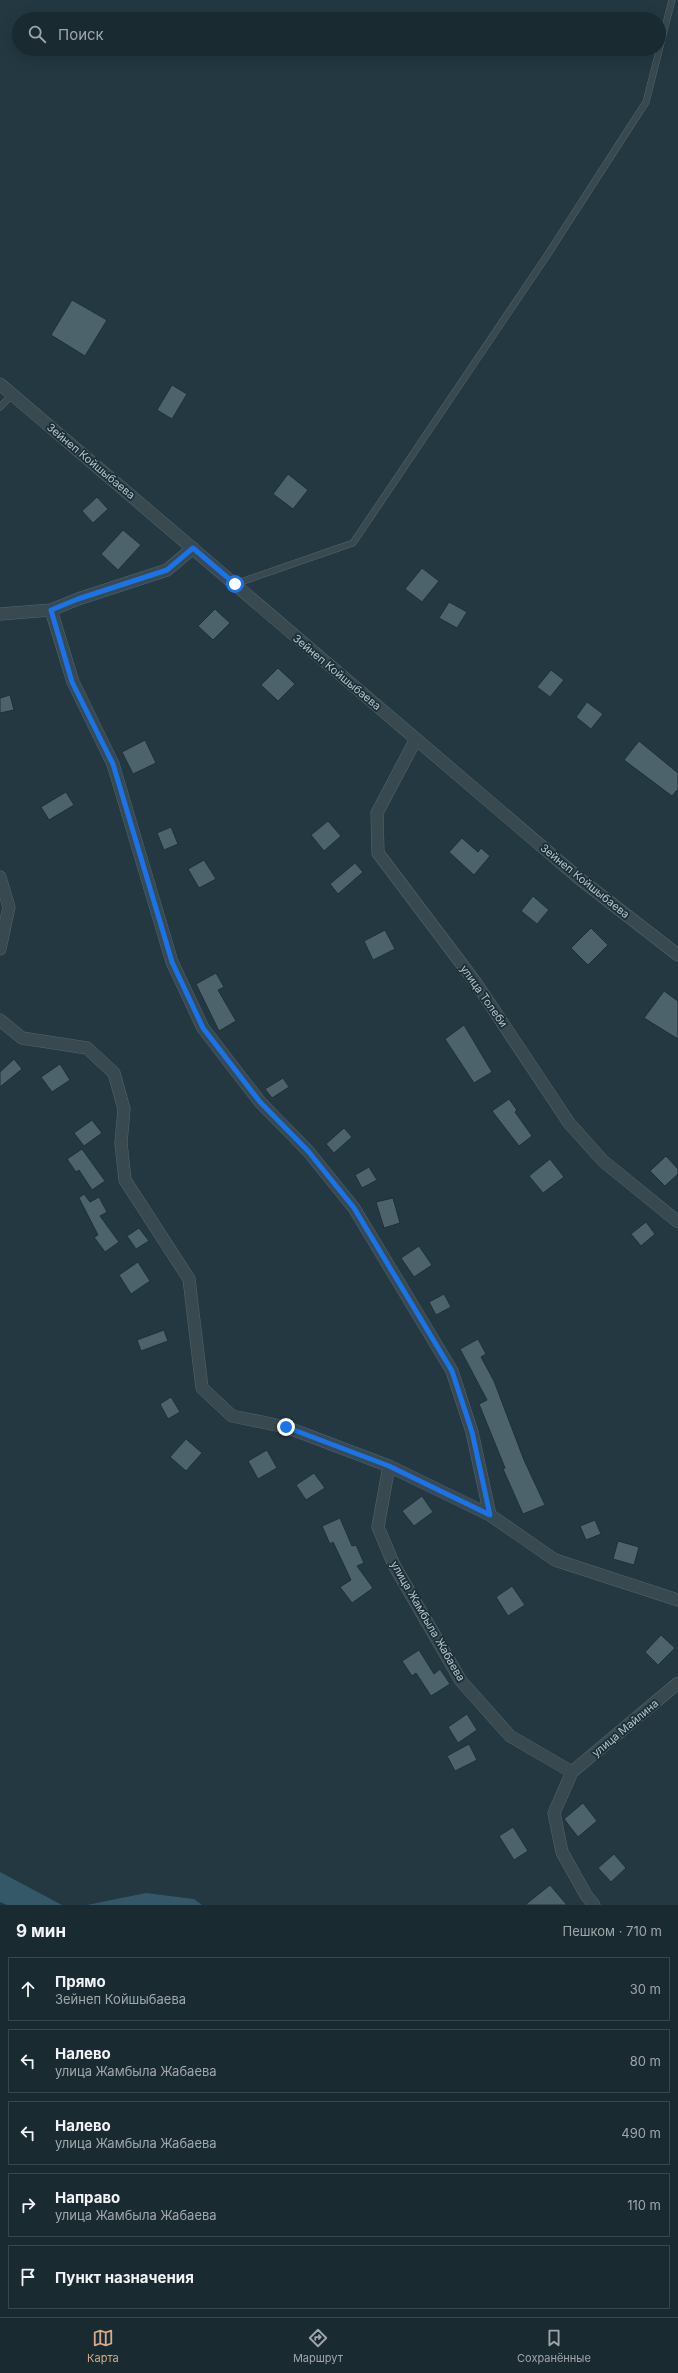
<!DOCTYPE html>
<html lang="ru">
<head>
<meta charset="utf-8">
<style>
  :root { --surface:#1a2a31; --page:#233239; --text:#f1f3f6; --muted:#9fa7ab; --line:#38464d; --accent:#d6ab8b }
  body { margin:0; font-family:Inter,sans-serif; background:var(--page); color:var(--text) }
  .stop { position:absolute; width:12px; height:12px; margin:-9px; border:3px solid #1a73e8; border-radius:50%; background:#fff }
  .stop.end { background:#1a73e8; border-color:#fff; box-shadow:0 1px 4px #0008 }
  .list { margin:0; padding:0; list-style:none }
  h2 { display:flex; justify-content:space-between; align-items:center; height:52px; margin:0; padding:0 16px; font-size:17px }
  h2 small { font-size:13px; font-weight:400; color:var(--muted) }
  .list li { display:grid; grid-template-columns:26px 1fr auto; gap:12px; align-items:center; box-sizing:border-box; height:64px; margin:0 8px 8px; padding:0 8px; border:1px solid var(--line); border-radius:0px }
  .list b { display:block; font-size:15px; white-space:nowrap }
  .list p { margin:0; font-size:13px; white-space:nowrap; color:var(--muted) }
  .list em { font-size:13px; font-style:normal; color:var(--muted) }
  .icon { flex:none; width:22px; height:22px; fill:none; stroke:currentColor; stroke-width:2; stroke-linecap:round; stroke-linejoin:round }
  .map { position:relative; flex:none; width:678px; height:1905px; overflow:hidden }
  .search { position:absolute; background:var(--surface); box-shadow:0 4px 16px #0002; left:12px; right:12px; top:12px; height:44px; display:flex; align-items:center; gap:10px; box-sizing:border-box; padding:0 14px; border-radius:22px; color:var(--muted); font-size:15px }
  .sheet { height:412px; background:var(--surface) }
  nav { display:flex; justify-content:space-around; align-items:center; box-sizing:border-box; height:56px; border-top:1px solid var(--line); background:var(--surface); font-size:11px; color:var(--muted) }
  nav a { display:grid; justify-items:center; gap:2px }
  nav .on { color:var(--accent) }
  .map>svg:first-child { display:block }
  .water { fill:#345867 }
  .building { fill:#4c636c; stroke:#1e3038 }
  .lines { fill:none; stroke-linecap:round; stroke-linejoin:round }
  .lane-casing { stroke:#55666e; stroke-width:7 }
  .street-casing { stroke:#55666e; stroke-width:13 }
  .lane { stroke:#384950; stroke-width:6 }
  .street { stroke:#384950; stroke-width:12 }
  .route { stroke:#1a73e8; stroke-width:5 }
  .labels { text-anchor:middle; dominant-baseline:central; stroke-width:3.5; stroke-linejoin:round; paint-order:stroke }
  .street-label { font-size:11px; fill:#b4c3cb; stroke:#1c2e36 }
</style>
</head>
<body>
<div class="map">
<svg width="678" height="1905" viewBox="0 0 678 1905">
  <rect width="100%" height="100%" fill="#233841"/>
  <path class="water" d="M0 1872 62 1905H7L0 1902Z
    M146 1893 194 1899 202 1905H87Z"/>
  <path class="building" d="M72 300 107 320 85 356 51 335Z
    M172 385 187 394 172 419 157 410Z
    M288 474 308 490 293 509 273 494Z
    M97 497 108 509 93 523 82 511Z
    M123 530 141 545 118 570 101 554Z
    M422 568 439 581 422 602 405 589Z
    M449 602 467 612 457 628 439 618Z
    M215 609 230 623 213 640 198 626Z
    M278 668 295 684 278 701 261 685Z
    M551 670 564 680 550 697 537 687Z
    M10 695 14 710 0 713V698Z
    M587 702 603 714 591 729 576 717Z
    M145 740 156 763 133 774 122 752Z
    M639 741 678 773V789L672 796 624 760Z
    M66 792 74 805 49 820 41 807Z
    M328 821 341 836 324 851 311 835Z
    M171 827 178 844 164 850 157 833Z
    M462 838 478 852 481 848 490 856 474 875 449 852Z
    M204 860 216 879 199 888 188 869Z
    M355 863 363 872 338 894 330 884Z
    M533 896 549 910 537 924 521 911Z
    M591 928 608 945 588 965 571 948Z
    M385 930 395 949 373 960 364 941Z
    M216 973 224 987 218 990 236 1021 219 1031 196 984Z
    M664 991 678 1001V1039L644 1018Z
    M464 1025 492 1072 474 1083 445 1039Z
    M14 1059 22 1069 0 1087V1072Z
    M60 1064 70 1080 52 1092 41 1077Z
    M283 1078 289 1087 272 1098 265 1089Z
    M509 1099 517 1110 515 1112 532 1136 519 1146 492 1111Z
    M92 1120 102 1133 84 1146 74 1133Z
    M344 1128 352 1137 334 1153 326 1144Z
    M82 1149 105 1181 92 1190 79 1170 76 1172 67 1159Z
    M666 1156 678 1169V1174L665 1186 650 1171Z
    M550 1159 564 1177 543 1193 529 1176Z
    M369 1167 377 1180 362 1188 355 1175Z
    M84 1194 90 1202 99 1197 107 1212 100 1216 119 1242 105 1252 94 1237 98 1235 79 1198Z
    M393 1198 400 1223 384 1228 376 1202Z
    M646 1222 655 1234 641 1246 631 1234Z
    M139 1228 149 1241 136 1249 127 1236Z
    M419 1246 432 1265 414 1277 401 1258Z
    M138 1262 150 1281 131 1294 119 1275Z
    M444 1294 451 1307 436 1315 429 1302Z
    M164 1330 168 1341 141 1351 137 1340Z
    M478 1339 486 1354 481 1357 494 1381 524 1460 545 1505 523 1514 503 1469 505 1468 479 1404 487 1400 460 1349Z
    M171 1397 180 1412 168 1419 160 1404Z
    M186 1439 202 1453 186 1471 170 1457Z
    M267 1450 277 1468 258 1479 248 1461Z
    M314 1473 325 1488 306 1500 296 1485Z
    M422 1496 433 1512 414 1526 402 1511Z
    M340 1518 352 1546 356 1545 364 1563 357 1566 373 1588 352 1603 340 1587 351 1580 333 1542 330 1544 322 1526Z
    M595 1520 601 1534 586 1540 580 1526Z
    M618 1541 639 1547 634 1565 613 1559Z
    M512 1586 525 1605 508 1616 496 1597Z
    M661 1635 675 1648 658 1665 645 1652Z
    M419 1650 434 1674 440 1669 450 1684 431 1696 416 1673 412 1676 402 1661Z
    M467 1714 477 1730 458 1743 448 1727Z
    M469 1744 477 1760 455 1771 447 1756Z
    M583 1803 597 1821 578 1837 564 1819Z
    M513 1827 528 1851 514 1860 499 1836Z
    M614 1854 626 1868 611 1882 598 1868Z
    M550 1885 567 1905H525Z"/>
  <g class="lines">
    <defs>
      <path id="lane" d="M0 407 13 394
        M235 584 353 543 546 257 646 102 672 0"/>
      <path id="street" d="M0 384 580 879 678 955
        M51 610 73 682 113 764 172 962 203 1028 260 1102 308 1151 354 1208 452 1371 472 1432 490 1515
        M0 614 51 610 78 599 167 570 193 548
        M416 739 377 813 378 853 476 983 569 1123 603 1161 678 1222
        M0 877 9 907 0 949
        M0 1020 22 1038 87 1048 114 1073 124 1109 121 1143 125 1180 189 1279 202 1388 232 1416 286 1427 389 1466 490 1515 555 1560 678 1600
        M389 1466 378 1527 394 1565 461 1681 510 1736 572 1772
        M594 1905 586 1895 562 1852 554 1813 572 1772 678 1683"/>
    </defs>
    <use href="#lane" class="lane-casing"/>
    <use href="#street" class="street-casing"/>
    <use href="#lane" class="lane"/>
    <use href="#street" class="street"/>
  </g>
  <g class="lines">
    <path class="route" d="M235 584 193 548 167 570 78 599 51 610 72 682 113 764 172 962 203 1028 260 1102 308 1151 354 1208 452 1371 472 1432 490 1515 389 1466 286 1427"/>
  </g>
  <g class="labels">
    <g class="street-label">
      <text transform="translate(91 461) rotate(40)">Зейнеп Койшыбаева</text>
      <text transform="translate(337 672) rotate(40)">Зейнеп Койшыбаева</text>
      <text transform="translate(585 881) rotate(39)">Зейнеп Койшыбаева</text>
      <text transform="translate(484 996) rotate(55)">улица Толеби</text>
      <text transform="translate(428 1621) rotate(60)">улица Жамбыла Жабаева</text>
      <text transform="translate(625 1728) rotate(-40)">улица Майлина</text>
    </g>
  </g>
</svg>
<div class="stop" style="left:235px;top:584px"></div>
<div class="stop end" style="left:286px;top:1427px"></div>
<div class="search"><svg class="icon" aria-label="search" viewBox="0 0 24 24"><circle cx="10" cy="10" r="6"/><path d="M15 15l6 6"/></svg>Поиск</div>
</div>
<section class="sheet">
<h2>9 мин<small>Пешком · 710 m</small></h2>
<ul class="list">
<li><svg class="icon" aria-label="ahead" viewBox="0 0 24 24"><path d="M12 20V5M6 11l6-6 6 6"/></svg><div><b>Прямо</b><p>Зейнеп Койшыбаева</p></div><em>30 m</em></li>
<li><svg class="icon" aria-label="left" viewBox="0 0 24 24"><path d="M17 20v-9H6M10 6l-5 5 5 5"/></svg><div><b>Налево</b><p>улица Жамбыла Жабаева</p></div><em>80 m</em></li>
<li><svg class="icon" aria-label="left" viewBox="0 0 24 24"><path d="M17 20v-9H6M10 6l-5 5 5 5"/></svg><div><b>Налево</b><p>улица Жамбыла Жабаева</p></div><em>490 m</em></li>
<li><svg class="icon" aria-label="right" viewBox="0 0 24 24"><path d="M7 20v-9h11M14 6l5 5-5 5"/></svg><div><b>Направо</b><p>улица Жамбыла Жабаева</p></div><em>110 m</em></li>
<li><svg class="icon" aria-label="arrive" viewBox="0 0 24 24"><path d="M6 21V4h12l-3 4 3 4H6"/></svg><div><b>Пункт назначения</b></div></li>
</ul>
</section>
<nav>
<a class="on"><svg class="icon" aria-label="map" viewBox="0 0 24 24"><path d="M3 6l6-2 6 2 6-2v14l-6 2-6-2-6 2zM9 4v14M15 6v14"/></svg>Карта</a>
<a><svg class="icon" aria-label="directions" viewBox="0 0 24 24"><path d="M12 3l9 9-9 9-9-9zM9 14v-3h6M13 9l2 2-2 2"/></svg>Маршрут</a>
<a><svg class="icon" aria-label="saved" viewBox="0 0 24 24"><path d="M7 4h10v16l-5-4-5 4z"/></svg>Сохранённые</a>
</nav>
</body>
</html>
